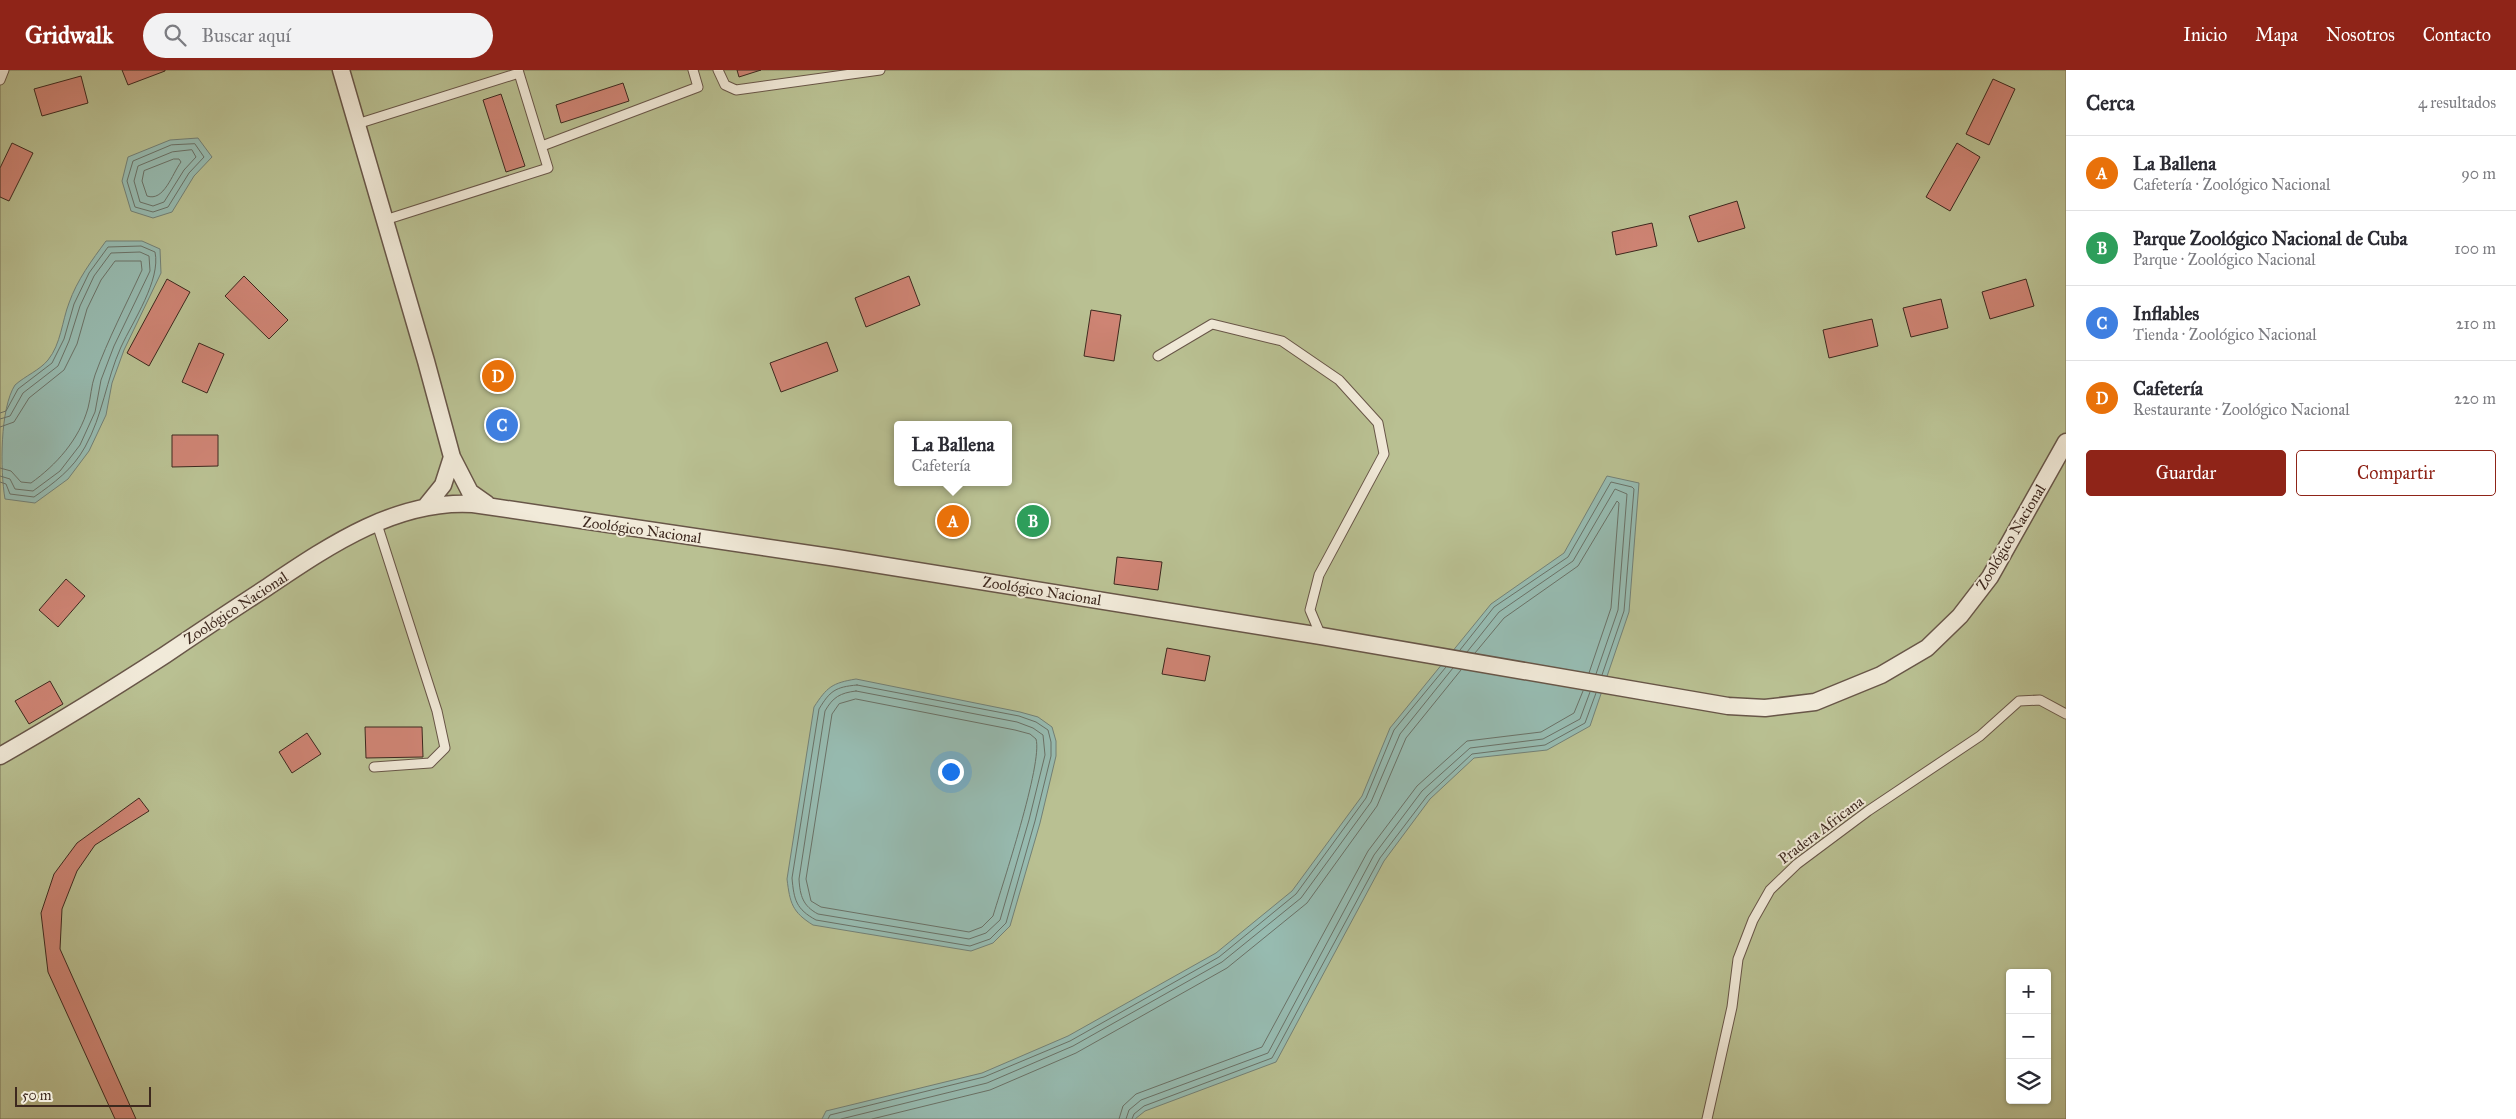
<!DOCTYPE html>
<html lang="es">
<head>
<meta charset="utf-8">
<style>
  :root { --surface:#fff; --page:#f2f2f3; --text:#2b2b33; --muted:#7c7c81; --line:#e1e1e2; --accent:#8f2418 }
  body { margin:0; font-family:"IM FELL Great Primer",serif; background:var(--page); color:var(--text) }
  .controls { position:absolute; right:15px; bottom:15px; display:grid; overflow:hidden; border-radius:5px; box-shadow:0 1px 4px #0004 }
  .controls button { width:45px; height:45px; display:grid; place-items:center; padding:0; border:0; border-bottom:1px solid var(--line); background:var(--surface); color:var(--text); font:25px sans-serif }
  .scale { position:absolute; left:15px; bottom:12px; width:136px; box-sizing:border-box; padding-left:5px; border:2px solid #3d281e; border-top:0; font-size:14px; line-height:18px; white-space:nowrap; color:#3d281e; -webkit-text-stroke:4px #f1ead9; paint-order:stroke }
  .you { position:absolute; left:950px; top:701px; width:18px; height:18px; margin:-12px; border:4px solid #fff; border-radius:50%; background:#1a73e8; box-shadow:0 0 0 8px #1a73e833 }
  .badge { display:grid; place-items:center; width:32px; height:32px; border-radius:50%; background:var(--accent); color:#fff; font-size:16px; font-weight:700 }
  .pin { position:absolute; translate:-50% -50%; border:2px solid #fff; box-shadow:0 1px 5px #0006 }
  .popup { position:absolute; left:894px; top:351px; width:118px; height:65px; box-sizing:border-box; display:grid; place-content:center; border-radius:5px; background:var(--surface); filter:drop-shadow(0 1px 4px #0005); font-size:16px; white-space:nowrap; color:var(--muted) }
  .popup b { font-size:19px; color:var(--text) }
  .popup::after { content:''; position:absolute; left:50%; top:100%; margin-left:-10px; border:10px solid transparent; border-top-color:var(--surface) }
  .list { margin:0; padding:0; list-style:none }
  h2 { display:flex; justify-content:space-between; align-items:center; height:65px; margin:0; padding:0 20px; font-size:21px }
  h2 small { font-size:16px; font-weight:400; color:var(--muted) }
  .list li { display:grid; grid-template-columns:32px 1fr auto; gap:15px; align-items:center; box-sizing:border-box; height:75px; padding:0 20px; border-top:1px solid var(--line) }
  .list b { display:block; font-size:19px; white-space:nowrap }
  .list p { margin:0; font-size:16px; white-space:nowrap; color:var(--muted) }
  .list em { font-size:16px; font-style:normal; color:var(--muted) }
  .actions { display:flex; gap:10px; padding:15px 20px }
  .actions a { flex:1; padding:11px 0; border:1px solid var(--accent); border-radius:5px; text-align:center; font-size:18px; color:var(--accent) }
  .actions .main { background:var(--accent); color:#fff }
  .icon { flex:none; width:28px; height:28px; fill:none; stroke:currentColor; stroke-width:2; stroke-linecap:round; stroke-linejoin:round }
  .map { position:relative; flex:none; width:2066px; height:1049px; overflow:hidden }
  header { display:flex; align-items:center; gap:30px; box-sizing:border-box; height:70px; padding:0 25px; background:var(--accent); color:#fff }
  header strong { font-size:24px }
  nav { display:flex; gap:28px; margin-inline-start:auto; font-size:18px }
  .search { width:350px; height:45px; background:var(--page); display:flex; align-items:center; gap:12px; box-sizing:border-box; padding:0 18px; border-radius:28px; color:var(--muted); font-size:19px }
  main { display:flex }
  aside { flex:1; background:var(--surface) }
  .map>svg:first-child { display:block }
  .green { fill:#b9c092; stroke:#7b7458; fill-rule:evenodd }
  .water { fill:#97bcb2; stroke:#738177 }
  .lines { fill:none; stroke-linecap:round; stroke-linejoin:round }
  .shore { stroke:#6a7268; stroke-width:1 }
  .building { fill:#ce8474; stroke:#3d281e }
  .lane-casing { stroke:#685648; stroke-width:11 }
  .street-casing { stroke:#685648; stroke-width:19 }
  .lane { stroke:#f1ead9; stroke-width:9 }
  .street { stroke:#f1ead9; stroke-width:16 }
  .labels { text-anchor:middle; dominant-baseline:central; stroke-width:4; stroke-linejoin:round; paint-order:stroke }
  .street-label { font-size:15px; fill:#3d281e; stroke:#f1ead9 }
</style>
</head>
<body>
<header>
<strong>Gridwalk</strong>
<div class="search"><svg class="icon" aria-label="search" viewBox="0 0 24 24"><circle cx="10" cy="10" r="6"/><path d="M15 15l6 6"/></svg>Buscar aquí</div>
<nav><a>Inicio</a><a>Mapa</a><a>Nosotros</a><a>Contacto</a></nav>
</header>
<main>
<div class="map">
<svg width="2066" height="1049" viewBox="0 0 2066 1049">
  <rect width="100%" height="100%" fill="#e9dec4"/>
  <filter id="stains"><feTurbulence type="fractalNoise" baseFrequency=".004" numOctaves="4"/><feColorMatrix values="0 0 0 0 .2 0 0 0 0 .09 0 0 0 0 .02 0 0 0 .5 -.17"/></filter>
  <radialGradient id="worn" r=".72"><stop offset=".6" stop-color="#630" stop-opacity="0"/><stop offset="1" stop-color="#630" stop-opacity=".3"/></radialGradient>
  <path class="green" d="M0 0H2066V1049H0ZM898 355H1008V412H898ZM2010 903H2047V1030H2010Z"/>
  <path class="water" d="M198 68 212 87 194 106 172 142 153 148 131 141 122 111 128 87 170 70Z
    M106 171H142L160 179 161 203 124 280 112 313 106 345 89 381 68 409 35 433 5 429C0 400 0 338 15 315 25 306 40 300 48 290 61 274 62 251 69 233 77 210 92 190 106 171Z
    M1607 406 1639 413 1629 542 1590 656 1547 680 1474 688 1430 729 1384 791 1276 992 1145 1041 1135 1049H822L826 1041 982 1003 1068 966 1216 883 1292 821 1362 726 1390 658 1491 534 1564 483Z
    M856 609 1020 642 1038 647 1052 657 1056 671V686L1040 753 1010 856 993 873 971 881 813 855C792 842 790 833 787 809L814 637C827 617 832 613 856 609Z"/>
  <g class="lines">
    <path class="shore" d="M195 74 204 87 189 103 168 137 153 142 135 137 127 111 133 91 171 75Z
      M192 80 196 87 184 100 164 132 153 136 140 132 134 111 138 96 172 82Z
      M174 89H179L181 92C172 104 164 132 147 126L142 111 144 101Z
      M0 343 6 341 18 319 52 293 64 269 74 234 89 203 108 177 141 176 155 182C161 210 133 251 121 277 106 310 103 345 85 377 73 399 54 413 34 427L10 424 6 414 0 412
      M0 349 10 346 23 323 58 296 69 271 80 236 94 206 111 183 140 182 149 186 150 201 114 276 101 310 95 342 80 375 60 401 33 421 15 419 10 409 0 406
      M0 357 14 352 29 328 64 300 77 274 87 239 101 210 115 191H141L142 200C126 235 108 269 95 305 91 316 91 327 88 338 79 370 56 395 31 413L21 412 11 401 0 398
      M1460 580 1494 537 1568 487 1611 412 1632 417 1634 419 1624 541 1602 605
      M1467 582 1499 542 1573 491 1615 419 1627 424 1618 540 1596 604
      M1475 583 1504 548 1578 496 1617 431 1619 433 1611 538 1589 603
      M857 615 1019 646 1036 652 1048 660 1051 672V686L1035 751 1006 853 990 869 970 876 816 850C796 839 794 830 792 808L819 639C830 621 835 617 857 615Z
      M856 621 1017 652 1033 658 1043 665 1045 685 1029 750 1000 850 986 863 969 869 818 844C803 836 800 826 799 809L825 641C833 627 840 623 856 621Z
      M856 629 1015 660 1030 664 1036 669C1043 693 1002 816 993 846L982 857 969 862 821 837 811 831 806 809 832 644 839 634Z
      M828 1049 830 1045 984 1007 1070 971 1219 887 1296 824 1366 728 1394 660 1446 597
      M841 1049 987 1013 1073 976 1222 892 1301 828 1371 732 1400 664 1453 598
      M872 1049 990 1020 1076 983 1227 898 1307 833 1377 736 1406 668 1461 600
      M1119 1049 1123 1036 1136 1024 1262 977 1368 781 1417 716 1467 671 1541 662 1574 643 1583 621
      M1126 1049 1129 1040 1141 1030 1268 983 1374 785 1422 721 1470 678 1543 669 1580 649 1590 622
      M1132 1049 1134 1044 1144 1036 1272 988 1380 788 1427 726 1472 684 1545 675 1585 653 1596 623"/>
  </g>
  <path class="building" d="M122 0H165V1L128 15Z
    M737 0H761L739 7Z
    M81 6 88 33 42 46 34 19Z
    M1993 9 2015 19 1989 75 1966 64Z
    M623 13 629 31 561 53 556 35Z
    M501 24 525 96 506 102 483 30Z
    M12 73 33 83 9 131 0 127V98Z
    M1957 73 1980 87 1950 141 1926 127Z
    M1737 131 1745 158 1698 172 1689 146Z
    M1652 153 1657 176 1616 185 1612 162Z
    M244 206 288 250 269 269 225 226Z
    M909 206 920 235 866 257 855 228Z
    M167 209 190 222 149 296 127 283Z
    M2026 209 2034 236 1990 249 1982 222Z
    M1941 229 1948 258 1911 267 1903 238Z
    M1091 240 1121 245 1114 291 1084 286Z
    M1872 249 1878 276 1829 288 1823 260Z
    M827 272 838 301 781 322 770 293Z
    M199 273 224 284 207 323 182 312Z
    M172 365H218V396L172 397Z
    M1117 487 1162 492 1158 520 1114 514Z
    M66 509 85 526 58 557 39 540Z
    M1167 578 1210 586 1205 611 1162 604Z
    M50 611 63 634 29 654 15 631Z
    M365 657H422L423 687 366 688Z
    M307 663 321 684 292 703 279 682Z
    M139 728 149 741 95 775 77 801 62 839 60 879 136 1049H115L48 902 41 843 54 804 77 773Z"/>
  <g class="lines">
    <defs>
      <path id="lane" d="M718 0 725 15 736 20 880 0
        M0 10 4 0
        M357 54 519 3
        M542 76 698 17 693 0
        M385 150 548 98 518 0
        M1158 286 1212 254 1282 271 1339 310 1378 353 1384 384 1319 505 1310 540 1321 566
        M374 697 430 693 445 678 437 641 377 454
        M1707 1049 1732 937 1738 889 1753 850 1770 820 1797 794 1868 741 1980 666 2019 631 2040 630 2066 644"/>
      <path id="street" d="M341 0 426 291 452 387 443 415 426 436
        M452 387 470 422 487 434
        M0 686C56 654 111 620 165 585 199 562 232 540 266 518 327 477 396 429 473 434L837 488 1321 566 1728 636 1765 638 1815 632 1881 605 1927 578 1960 546 1990 507 2066 372"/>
    </defs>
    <use href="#lane" class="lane-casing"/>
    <use href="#street" class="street-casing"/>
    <use href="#lane" class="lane"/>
    <use href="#street" class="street"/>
  </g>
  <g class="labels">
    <g class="street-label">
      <text transform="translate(642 460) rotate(8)">Zoológico Nacional</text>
      <text transform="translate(2011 467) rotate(-59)">Zoológico Nacional</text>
      <text transform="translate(1042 521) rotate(9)">Zoológico Nacional</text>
      <text transform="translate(236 538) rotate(-33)">Zoológico Nacional</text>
      <text transform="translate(1821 760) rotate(-37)">Pradera Africana</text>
    </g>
  </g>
  <rect width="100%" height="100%" filter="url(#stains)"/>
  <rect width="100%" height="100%" fill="url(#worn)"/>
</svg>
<div class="controls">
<button>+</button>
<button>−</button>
<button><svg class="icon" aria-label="layers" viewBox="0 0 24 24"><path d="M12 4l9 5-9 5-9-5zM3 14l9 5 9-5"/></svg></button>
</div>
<div class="scale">50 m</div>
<div class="you"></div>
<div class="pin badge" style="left:953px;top:451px;background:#e8710a">A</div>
<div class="popup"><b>La Ballena</b>Cafetería</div>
<div class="pin badge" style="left:1033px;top:451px;background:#2e9e5b">B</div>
<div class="pin badge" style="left:502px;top:355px;background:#3f7fe0">C</div>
<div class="pin badge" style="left:498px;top:306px;background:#e8710a">D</div>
</div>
<aside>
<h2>Cerca<small>4 resultados</small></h2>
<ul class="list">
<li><span class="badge" style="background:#e8710a">A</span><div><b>La Ballena</b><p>Cafetería · Zoológico Nacional</p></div><em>90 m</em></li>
<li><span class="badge" style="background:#2e9e5b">B</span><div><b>Parque Zoológico Nacional de Cuba</b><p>Parque · Zoológico Nacional</p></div><em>100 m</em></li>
<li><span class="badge" style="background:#3f7fe0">C</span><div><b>Inflables</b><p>Tienda · Zoológico Nacional</p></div><em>210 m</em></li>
<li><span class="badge" style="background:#e8710a">D</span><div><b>Cafetería</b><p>Restaurante · Zoológico Nacional</p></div><em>220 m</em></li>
</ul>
<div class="actions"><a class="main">Guardar</a><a>Compartir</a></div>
</aside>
</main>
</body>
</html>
